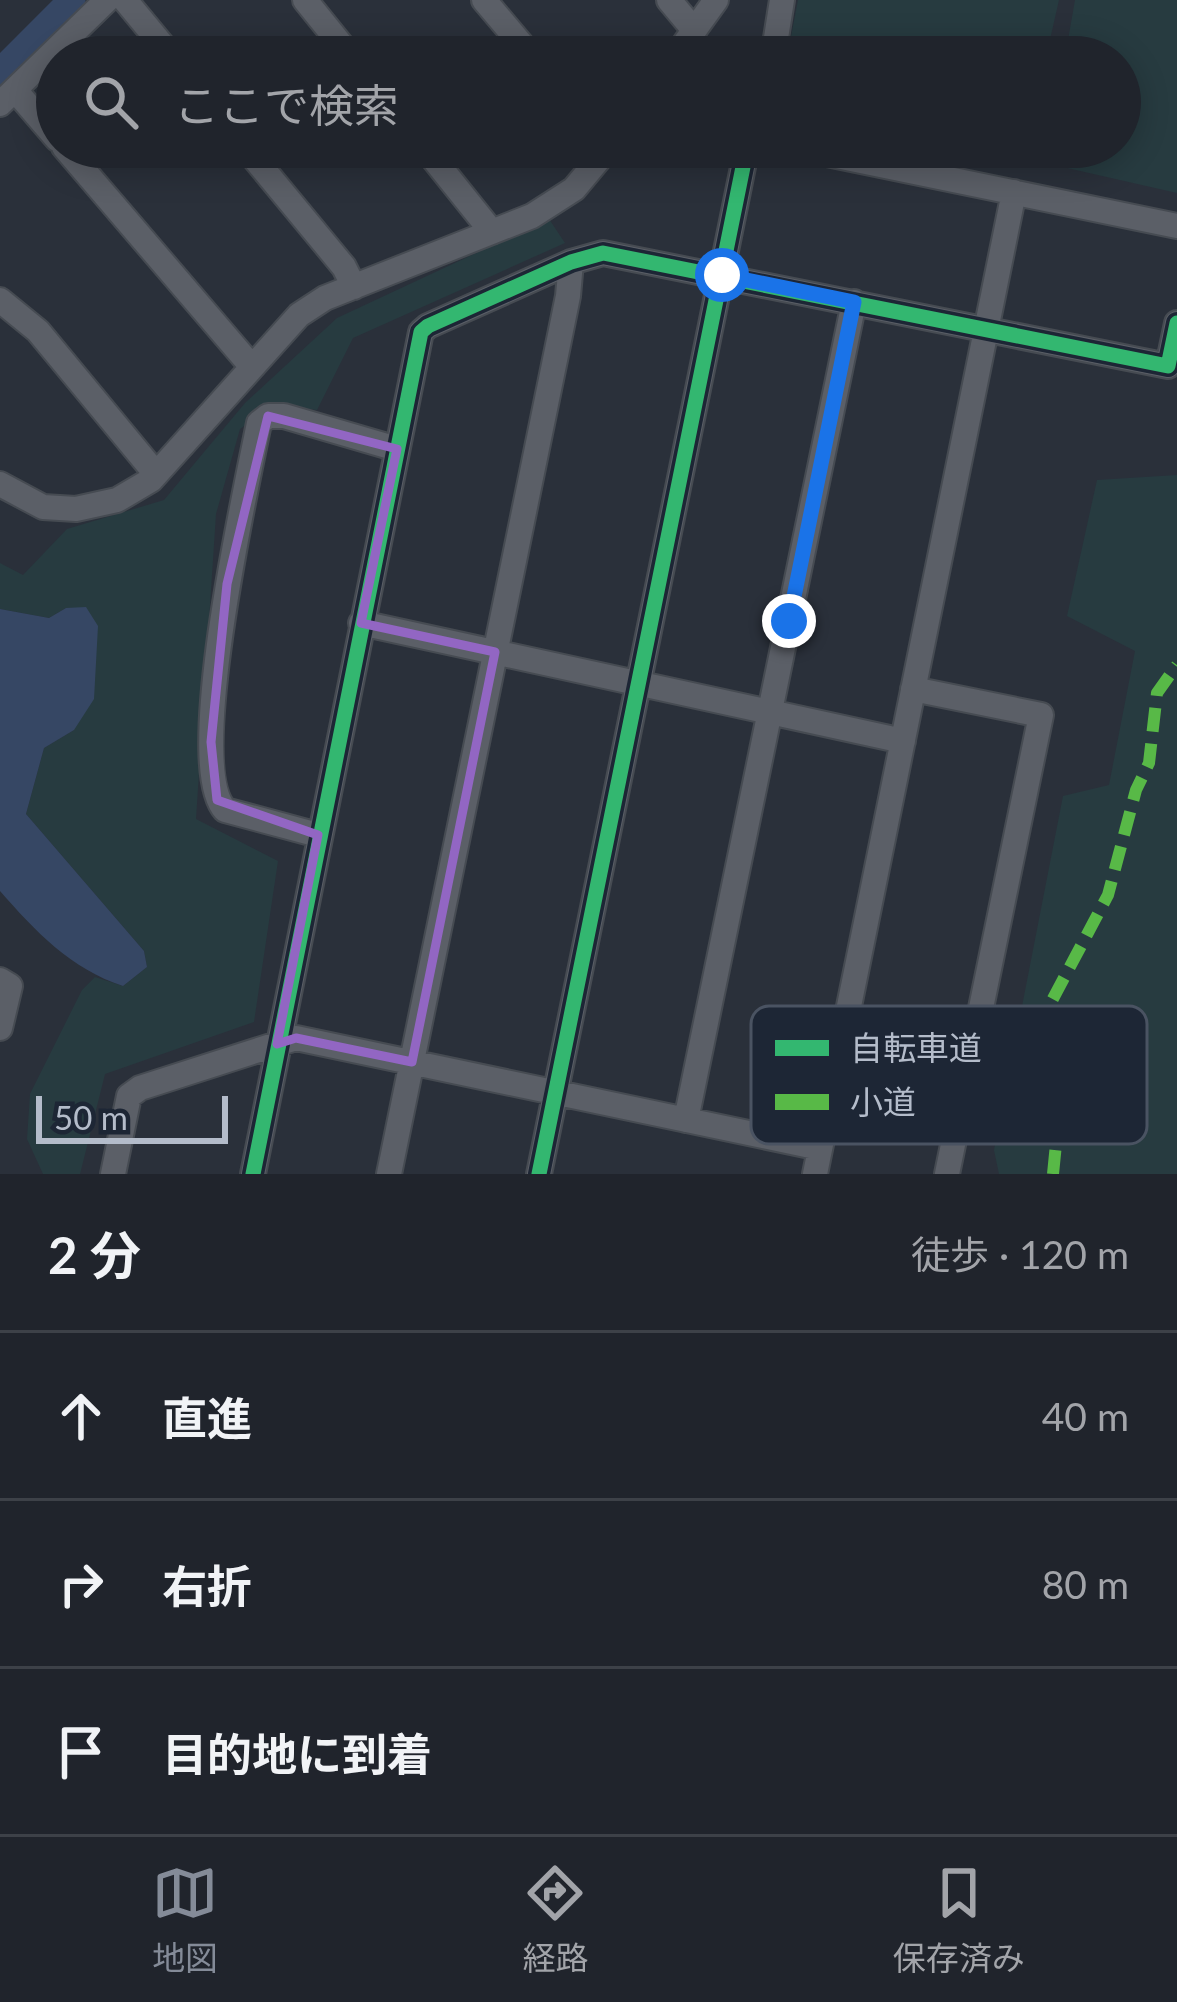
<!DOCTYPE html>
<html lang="ja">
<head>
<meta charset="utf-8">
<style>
  :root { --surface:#20242c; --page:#282c34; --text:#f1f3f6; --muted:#a2a4a9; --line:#3d4148; --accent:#848b98 }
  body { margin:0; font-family:Lato,"Noto Sans JP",sans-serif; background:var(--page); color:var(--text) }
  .scale { position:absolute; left:36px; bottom:30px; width:192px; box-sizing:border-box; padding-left:12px; border:6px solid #b4bcca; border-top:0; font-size:33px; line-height:42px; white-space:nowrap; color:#b4bcca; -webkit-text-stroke:9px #1d2635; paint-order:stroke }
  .stop { position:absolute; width:36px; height:36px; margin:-27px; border:9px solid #1a73e8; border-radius:50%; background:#fff }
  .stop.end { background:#1a73e8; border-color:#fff; box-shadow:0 3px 12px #0008 }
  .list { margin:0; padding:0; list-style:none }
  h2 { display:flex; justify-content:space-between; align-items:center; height:156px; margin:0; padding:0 48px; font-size:51px }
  h2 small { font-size:39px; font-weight:400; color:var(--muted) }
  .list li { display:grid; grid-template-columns:78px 1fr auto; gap:36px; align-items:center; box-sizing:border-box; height:168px; padding:0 48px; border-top:3px solid var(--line) }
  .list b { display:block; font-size:45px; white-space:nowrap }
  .list em { font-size:39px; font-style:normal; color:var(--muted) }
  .icon { flex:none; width:66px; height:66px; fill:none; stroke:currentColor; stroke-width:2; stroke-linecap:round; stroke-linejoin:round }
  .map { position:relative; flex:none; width:1177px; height:1174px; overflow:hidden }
  .search { position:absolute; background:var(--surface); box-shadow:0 6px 30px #0003; left:36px; right:36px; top:36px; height:132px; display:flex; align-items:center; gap:30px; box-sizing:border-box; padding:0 42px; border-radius:66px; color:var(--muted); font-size:45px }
  .sheet { height:660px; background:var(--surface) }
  nav { display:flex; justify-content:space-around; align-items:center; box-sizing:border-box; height:168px; border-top:3px solid var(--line); background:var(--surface); font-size:33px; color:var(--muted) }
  nav a { display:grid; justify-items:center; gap:6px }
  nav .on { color:var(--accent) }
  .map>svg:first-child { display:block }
  .green { fill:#273b40 }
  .water { fill:#364764 }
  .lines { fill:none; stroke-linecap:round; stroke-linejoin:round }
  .canal { stroke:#364764; stroke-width:27 }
  .minor-casing { stroke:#464b52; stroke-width:28 }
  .minor { stroke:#5b5f67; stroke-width:24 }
  .quiet { stroke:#58b947; stroke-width:12; stroke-dasharray:24 12; stroke-linecap:butt }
  .cycleway-casing { stroke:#1d2635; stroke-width:22 }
  .cycleway { stroke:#33b770; stroke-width:15 }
  .route { stroke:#1a73e8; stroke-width:15 }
  .marked { fill:none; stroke:#9266c3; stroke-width:9; stroke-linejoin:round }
  .key { fill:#1d2635; stroke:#4a5362; stroke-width:3 }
  .key-label { font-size:33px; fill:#b4bcca }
</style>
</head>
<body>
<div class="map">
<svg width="1177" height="1174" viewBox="0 0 1177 1174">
  <rect width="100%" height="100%" fill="#2a303a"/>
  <path class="green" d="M798 0H1059L1046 57H787Z
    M1075 0H1177V193L1054 165 1055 147H1120V57H1065Z
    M549 219 565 243 353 338 317 410 275 405 240 429 216 514 196 819 278 861 254 1022 105 1074 80 1174H43L27 1139 30 1094 82 990 95 977 123 986 147 967 144 951 26 814 44 748 74 730 66 608 49 618 0 609V563L23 575 67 529 164 500 245 403 337 318Z
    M1177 475V1174H999L994 1150 1063 796 1109 785 1135 651 1067 616 1097 480Z"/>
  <path class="water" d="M86 607 98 626 94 699 74 730 44 748 26 814 144 951 147 967 123 986C71 969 35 931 0 891V609L49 618 66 608Z"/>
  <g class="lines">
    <path class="canal" d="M0 72 72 0"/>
    <defs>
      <path id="minor" d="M125 0 172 57
        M305 0 351 57
        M484 0 532 57
        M669 0 694 30
        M675 57 716 0
        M773 57 782 0
        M15 90 57 139
        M0 104 107 0
        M64 147 252 367
        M245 147 344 267 354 287
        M424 147 492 232
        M793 147 1177 226
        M0 300 38 331 156 474
        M0 484 43 507 76 509 117 500 151 480 299 315 325 298 532 216 574 189 609 147
        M361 623 903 741
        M913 689 1041 715 947 1174
        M318 835 225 810C184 765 246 489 259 423L268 416H284L397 449
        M0 980 10 986 0 1028
        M847 1018 975 1040
        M686 1120 854 302
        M113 1174 129 1096 140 1088 296 1038 820 1148
        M253 1174 421 332 428 326 571 262 603 253 1168 366 1177 323
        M389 1174 568 296 571 262
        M539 1174 744 162 750 147
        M815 1174 1014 192"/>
    </defs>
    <use href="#minor" class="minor-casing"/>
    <use href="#minor" class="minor"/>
    <path class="quiet" d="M1053 1174 1056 1144 1053 1094 1039 1025 1108 895 1136 790 1149 763 1157 693 1177 665"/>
    <defs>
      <path id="cycleway" d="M253 1174 421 332 428 326 571 262 603 253 1168 366 1177 323
        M539 1174 744 162 750 147"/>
    </defs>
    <use href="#cycleway" class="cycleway-casing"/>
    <use href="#cycleway" class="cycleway"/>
  </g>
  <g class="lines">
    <path class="route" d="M722 275 854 302 789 621"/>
  </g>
  <path class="marked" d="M268 416 397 449 361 623 495 652 412 1062 296 1038 277 1044 318 835 217 800 211 742 227 584Z"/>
  <rect x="751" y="1006" width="396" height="138" rx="18" class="key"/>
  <rect x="775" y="1040" width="54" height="16" fill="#33b770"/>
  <rect x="775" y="1094" width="54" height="16" fill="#58b947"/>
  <g class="key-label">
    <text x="850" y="1060">自転車道</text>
    <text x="850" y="1114">小道</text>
  </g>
</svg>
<div class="scale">50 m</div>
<div class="stop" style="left:722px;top:275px"></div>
<div class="stop end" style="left:789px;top:621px"></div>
<div class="search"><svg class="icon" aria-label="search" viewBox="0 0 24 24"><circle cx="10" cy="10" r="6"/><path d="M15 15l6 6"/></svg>ここで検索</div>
</div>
<section class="sheet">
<h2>2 分<small>徒歩 · 120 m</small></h2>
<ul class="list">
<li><svg class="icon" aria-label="ahead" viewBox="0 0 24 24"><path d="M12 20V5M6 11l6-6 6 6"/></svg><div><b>直進</b></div><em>40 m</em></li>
<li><svg class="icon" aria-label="right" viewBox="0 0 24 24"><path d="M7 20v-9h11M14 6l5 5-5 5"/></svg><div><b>右折</b></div><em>80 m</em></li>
<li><svg class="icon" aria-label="arrive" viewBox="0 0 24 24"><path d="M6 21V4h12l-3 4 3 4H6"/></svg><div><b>目的地に到着</b></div></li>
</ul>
</section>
<nav>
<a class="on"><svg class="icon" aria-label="map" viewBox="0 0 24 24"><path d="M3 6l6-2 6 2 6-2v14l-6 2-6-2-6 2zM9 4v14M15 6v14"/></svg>地図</a>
<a><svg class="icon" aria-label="directions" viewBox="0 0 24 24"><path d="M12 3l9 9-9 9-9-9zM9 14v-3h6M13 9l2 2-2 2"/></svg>経路</a>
<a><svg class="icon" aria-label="saved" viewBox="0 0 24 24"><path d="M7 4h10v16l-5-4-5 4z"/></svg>保存済み</a>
</nav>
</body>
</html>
